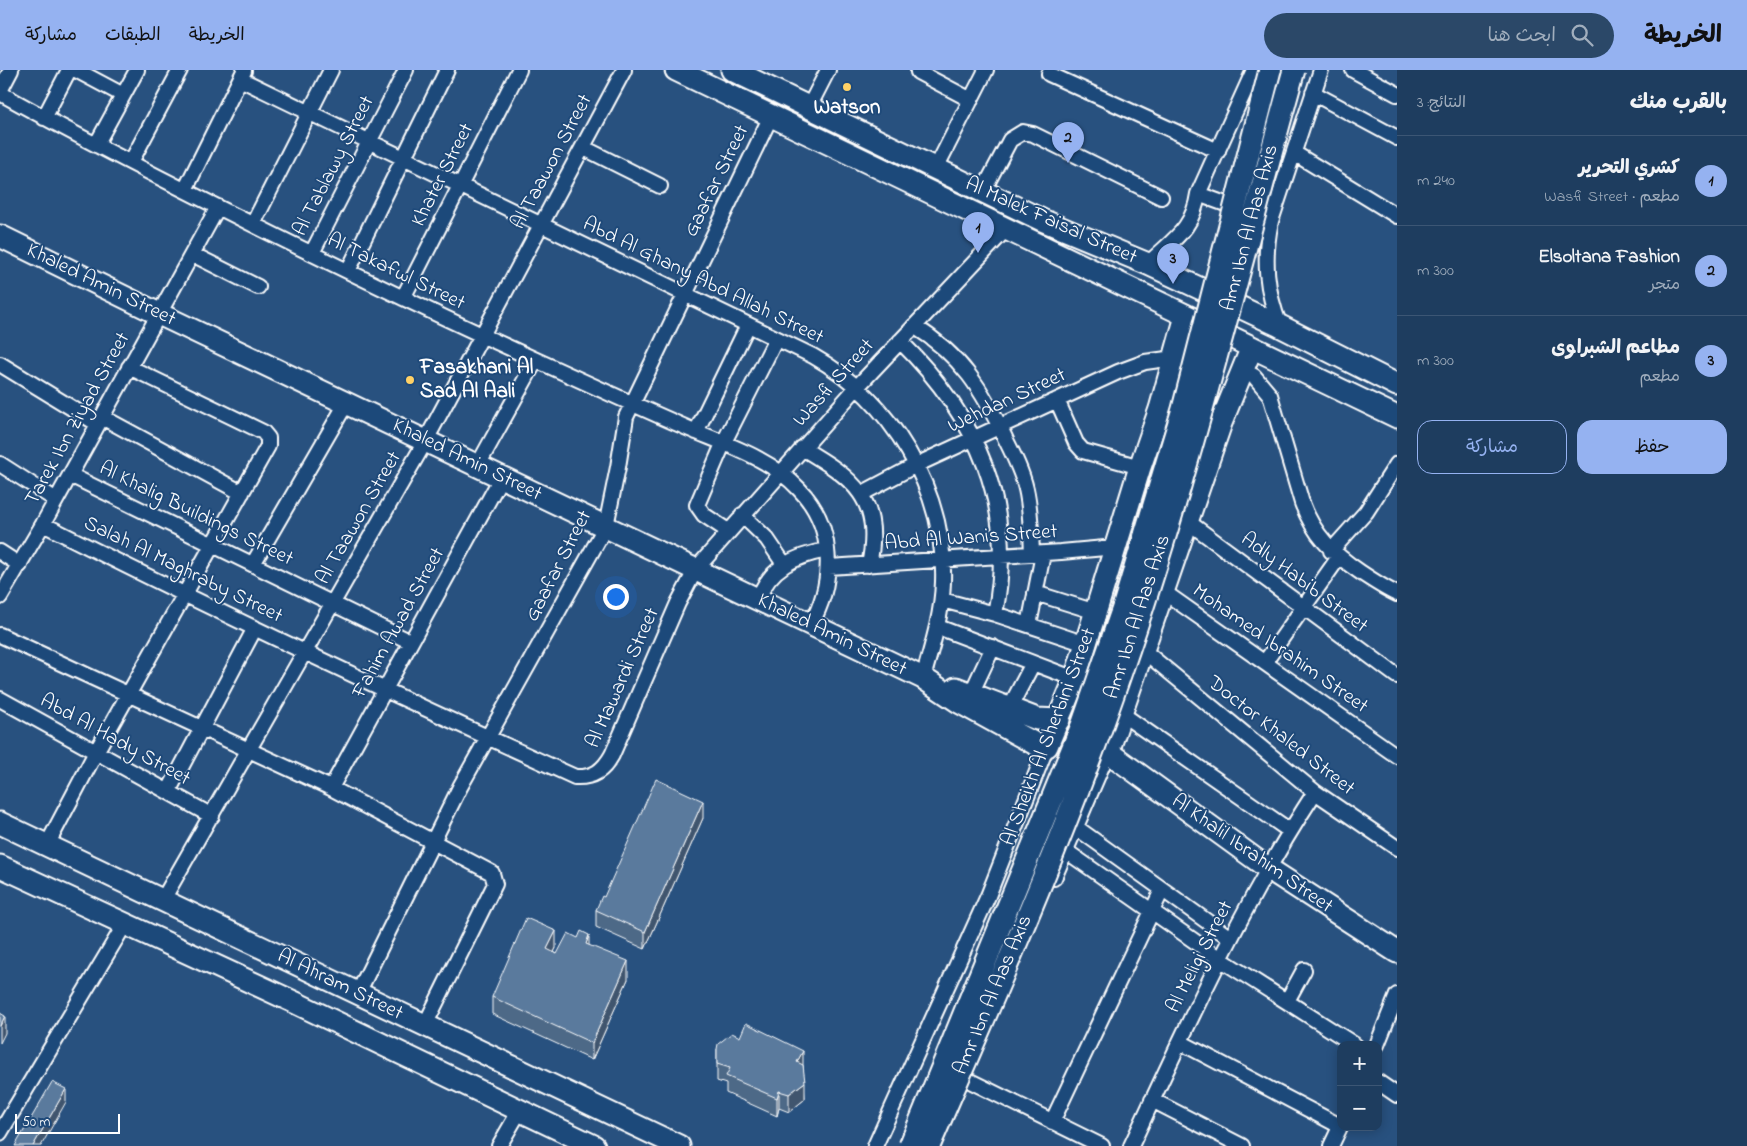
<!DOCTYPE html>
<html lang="ar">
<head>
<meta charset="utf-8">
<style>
  :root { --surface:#1e3d5f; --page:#2b4868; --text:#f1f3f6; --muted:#a1aebd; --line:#3c5674; --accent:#95b2f1 }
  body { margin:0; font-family:"Indie Flower","Playpen Sans Arabic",sans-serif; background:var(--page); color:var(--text); direction:rtl }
  .controls { position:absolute; right:15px; bottom:15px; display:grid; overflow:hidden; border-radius:10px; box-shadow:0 2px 12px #0003 }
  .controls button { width:45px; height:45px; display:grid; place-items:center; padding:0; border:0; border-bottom:1px solid var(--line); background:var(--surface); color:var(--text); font:25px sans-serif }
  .scale { position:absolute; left:15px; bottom:12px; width:105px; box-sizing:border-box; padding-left:5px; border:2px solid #fff; border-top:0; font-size:14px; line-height:18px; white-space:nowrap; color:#fff; -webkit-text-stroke:4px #1f4a7a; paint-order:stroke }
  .you { position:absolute; left:615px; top:526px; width:18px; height:18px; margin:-12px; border:4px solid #fff; border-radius:50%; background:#1a73e8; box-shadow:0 0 0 8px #1a73e833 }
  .badge { display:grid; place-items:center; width:32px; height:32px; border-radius:50%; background:var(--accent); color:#111; font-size:16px; font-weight:700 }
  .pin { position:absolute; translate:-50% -41px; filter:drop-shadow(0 1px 2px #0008) }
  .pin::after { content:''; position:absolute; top:26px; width:18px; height:15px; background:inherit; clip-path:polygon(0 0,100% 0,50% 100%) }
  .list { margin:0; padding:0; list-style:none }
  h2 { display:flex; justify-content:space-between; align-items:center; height:65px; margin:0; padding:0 20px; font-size:21px }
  h2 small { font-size:16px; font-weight:400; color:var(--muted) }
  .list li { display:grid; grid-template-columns:32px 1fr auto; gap:15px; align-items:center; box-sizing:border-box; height:90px; padding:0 20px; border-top:1px solid var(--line) }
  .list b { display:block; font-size:19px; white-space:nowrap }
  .list p { margin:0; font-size:16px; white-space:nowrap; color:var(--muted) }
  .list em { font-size:16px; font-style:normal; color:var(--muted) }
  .actions { display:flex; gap:10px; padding:15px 20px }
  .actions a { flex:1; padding:11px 0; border:1px solid var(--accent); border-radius:15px; text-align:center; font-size:18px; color:var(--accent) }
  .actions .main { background:var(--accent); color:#111 }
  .icon { flex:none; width:28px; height:28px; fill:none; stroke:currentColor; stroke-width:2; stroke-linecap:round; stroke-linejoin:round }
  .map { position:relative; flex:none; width:1397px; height:1076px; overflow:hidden; direction:ltr }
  header { display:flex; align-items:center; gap:30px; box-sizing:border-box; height:70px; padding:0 25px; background:var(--accent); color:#111 }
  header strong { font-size:24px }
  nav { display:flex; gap:28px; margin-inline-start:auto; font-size:18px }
  .search { width:350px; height:45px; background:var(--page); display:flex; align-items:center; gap:12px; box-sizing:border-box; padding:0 18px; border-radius:28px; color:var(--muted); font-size:19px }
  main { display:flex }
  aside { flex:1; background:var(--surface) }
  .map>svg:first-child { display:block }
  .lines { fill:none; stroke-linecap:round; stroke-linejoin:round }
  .street-casing { stroke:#fff; stroke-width:18 }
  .primary-casing { stroke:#fff; stroke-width:25 }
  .street { stroke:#1f4a7a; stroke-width:14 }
  .primary { stroke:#1f4a7a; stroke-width:21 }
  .primary-bridge-casing { stroke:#fff; stroke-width:25; stroke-linecap:butt }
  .primary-bridge { stroke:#1f4a7a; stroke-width:21 }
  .wall { fill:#4d6987; stroke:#fff }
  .shaded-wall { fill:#3f556e; stroke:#fff }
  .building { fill:#5a7a9d; stroke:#fff }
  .poi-dot { fill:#ffd166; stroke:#1f4a7a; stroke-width:2 }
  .labels { text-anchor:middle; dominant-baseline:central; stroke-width:4; stroke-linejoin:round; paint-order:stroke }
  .poi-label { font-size:21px; font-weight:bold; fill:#fff; stroke:#1f4a7a }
  .street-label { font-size:21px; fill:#fff; stroke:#1f4a7a }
</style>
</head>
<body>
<header>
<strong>الخريطة</strong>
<div class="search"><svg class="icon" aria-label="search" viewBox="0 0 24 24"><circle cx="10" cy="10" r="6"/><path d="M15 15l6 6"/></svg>ابحث هنا</div>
<nav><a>الخريطة</a><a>الطبقات</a><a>مشاركة</a></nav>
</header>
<main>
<aside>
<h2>بالقرب منك<small>النتائج: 3</small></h2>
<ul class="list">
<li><span class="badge">1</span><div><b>كشري التحرير</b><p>مطعم · Wasfi Street</p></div><em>240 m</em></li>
<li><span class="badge">2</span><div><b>Elsoltana Fashion</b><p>متجر</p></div><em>300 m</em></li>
<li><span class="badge">3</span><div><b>مطاعم الشبراوى</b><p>مطعم</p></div><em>300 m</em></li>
</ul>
<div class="actions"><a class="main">حفظ</a><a>مشاركة</a></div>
</aside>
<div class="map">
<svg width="1397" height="1076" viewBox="0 0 1397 1076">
  <rect width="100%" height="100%" fill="#28517f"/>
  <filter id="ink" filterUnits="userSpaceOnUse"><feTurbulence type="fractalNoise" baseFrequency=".02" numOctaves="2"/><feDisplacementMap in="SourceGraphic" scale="10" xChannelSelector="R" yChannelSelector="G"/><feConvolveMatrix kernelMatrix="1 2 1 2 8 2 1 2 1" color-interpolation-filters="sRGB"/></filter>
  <g filter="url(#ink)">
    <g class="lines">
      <defs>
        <path id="street" d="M76 0 123 25
          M1353 0 1397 24
          M918 2 971 30
          M1049 4 1218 81
          M240 9 813 286C891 330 946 420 943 512 942 545 932 576 923 608
          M0 21 11 0
          M0 23C91 74 185 121 278 167 367 211 456 254 547 295 593 316 639 337 685 357 724 374 769 387 799 419 835 456 835 512 811 554
          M1313 23 1397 68
          M809 37 828 0
          M44 48 69 0
          M96 75 137 0
          M584 78 660 116
          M1294 83 1397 146
          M131 92 180 0
          M936 98 986 0
          M185 120 244 1
          M983 121 1010 70 1023 62 1033 64 1161 127
          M1198 124 1242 140
          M253 154 331 0
          M312 183 406 0
          M192 184 258 217
          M1148 194C1172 170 1193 160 1198 124L1254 0
          M348 201 447 0
          M403 228 519 0
          M914 256C961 285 983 320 1006 370 1014 386 1022 402 1026 419 1031 441 1031 463 1032 484
          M1280 256C1266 220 1263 189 1271 151L1321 0
          M900 271C977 347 1017 434 995 544
          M0 294 98 354
          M1242 300 1254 306 1270 325 1302 433C1314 465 1332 483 1360 502 1372 510 1384 518 1397 524
          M1057 330 1076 373 1083 381 1140 397
          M102 347 242 423
          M696 362 748 255
          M802 378C853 408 883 429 869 495
          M0 394 56 430
          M478 395 536 290
          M70 405 411 572
          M861 424 916 395 1118 302 1145 292 1174 288
          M742 445 767 469 784 494
          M1187 451 1397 606
          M43 454C218 543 396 626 575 707 593 708 603 701 612 685L678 533 696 499 858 316 1006 159
          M728 461 704 445 697 435 723 374 776 269
          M1331 481 1366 442 1397 394
          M0 482 20 495
          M253 494 347 332
          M829 497 1061 482 1116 477
          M1164 522 1397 686
          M1035 523 1096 542
          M0 527 43 454 218 137
          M758 529C770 497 795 486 827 480
          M942 530 995 544 1086 574
          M1029 555 1043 484
          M938 557 1075 609
          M0 565 331 718 492 803 495 814 425 955
          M1144 581 1315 722 1397 778
          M1265 592 1339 487
          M971 624 993 577
          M0 629 212 746
          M1009 639 1033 593
          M1122 644 1290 761
          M331 718 502 406
          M168 722 255 558
          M1077 758 1230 868
          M46 777 96 682 268 376V368L263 362 129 297
          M1066 781 1220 889 1355 975
          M1054 808 1108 682
          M162 831 426 370 624 0
          M358 923 460 717 606 456 618 397 626 347 771 46
          M1287 931 1304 900
          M1180 972 1340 1056
          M1377 975 1397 925
          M966 1009 1102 1076
          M1378 1012 1397 1025
          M1152 1030 1242 1076
          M1052 1052 1162 820
          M0 1063 125 854
          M499 1076 520 1040
          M875 1076 988 826 1047 676
          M1131 1076C1187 956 1242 834 1315 722
          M1331 1076 1341 1055"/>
        <path id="primary" d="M676 0 1397 347
          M732 0 1042 150 1148 194 1280 256 1397 315
          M0 166 159 244 923 608 959 632 1039 676H1047L1075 609 1140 397 1160 339 1186 246
          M1252 277 1221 353 1108 682 1269 799 1397 882
          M956 618 1037 649 1059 650
          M0 753 679 1076
          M0 796 296 933 594 1076"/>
      </defs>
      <use href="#street" class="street-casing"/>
      <use href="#primary" class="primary-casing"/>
      <use href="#street" class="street"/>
      <use href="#primary" class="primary"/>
      <defs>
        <path id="primary-bridge" d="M910 1076 1083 653 1123 538 1183 339 1270 0
          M929 1076C997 919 1067 761 1122 599 1190 403 1238 200 1294 0"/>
      </defs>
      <use href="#primary-bridge" class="primary-bridge-casing"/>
      <use href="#primary-bridge" class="primary-bridge"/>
    </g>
    <path class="wall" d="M703 748 645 879 596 857V840L604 827Z
      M589 876 628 909 592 990 492 944V927L556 878 554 882 557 884Z
      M717 979 803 996 805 1029 789 1042 779 1038 777 1046 726 1023V1014L717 1011Z"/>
    <path class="shaded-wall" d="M703 731V748L645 879V862Z
      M556 861V878L547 896V879Z
      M589 865V882L586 874Z
      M628 891V909L592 990V973Z
      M5 946V963L0 973V956Z
      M803 981V998L797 992Z
      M805 1012V1029L789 1042V1024Z
      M66 1019V1032L41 1076H33Z
      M779 1021V1038L777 1046V1028Z"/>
    <path class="building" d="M656 709 703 731 645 862 596 840 602 826 604 827Z
      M526 848 556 861 547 879 557 884 568 863 578 868 581 861 589 865 586 874 628 891 592 973 492 927Z
      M0 943 5 946 0 956Z
      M746 953 803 981 797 992 803 995 805 1012 789 1024 779 1021 777 1028 726 1006 730 998 717 994V979L718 974 732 963 740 967Z
      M52 1012 66 1019 33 1076H15Z"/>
  </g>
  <g class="poi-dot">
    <circle cx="847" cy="17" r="5"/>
    <circle cx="410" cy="310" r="5"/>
  </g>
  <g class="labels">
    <g class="poi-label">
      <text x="847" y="38">Watson</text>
      <text x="420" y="298" text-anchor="start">Fasakhani Al<tspan x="420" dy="24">Sad Al Aali</tspan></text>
    </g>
    <g class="street-label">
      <text transform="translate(552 92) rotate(-62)">Al Taawon Street</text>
      <text transform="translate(334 96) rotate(-63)">Al Tablawy Street</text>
      <text transform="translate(443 105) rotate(-63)">Khater Street</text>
      <text transform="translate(717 111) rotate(-64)">Gaafar Street</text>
      <text transform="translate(1051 151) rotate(24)">Al Malek Faisal Street</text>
      <text transform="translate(1250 158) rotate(-75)">Amr Ibn Al Aas Axis</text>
      <text transform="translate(396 202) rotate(26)">Al Takafwl Street</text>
      <text transform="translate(703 211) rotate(26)">Abd Al Ghany Abd Allah Street</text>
      <text transform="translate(101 215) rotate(26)">Khaled Amin Street</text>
      <text transform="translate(834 313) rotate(-48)">Wasfi Street</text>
      <text transform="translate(1007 331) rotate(-25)">Wehdan Street</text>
      <text transform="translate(78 349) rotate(-61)">Tarek Ibn Ziyad Street</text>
      <text transform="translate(467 390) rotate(26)">Khaled Amin Street</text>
      <text transform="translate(196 444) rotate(26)">Al Khalig Buildings Street</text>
      <text transform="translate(359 448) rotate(-60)">Al Taawon Street</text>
      <text transform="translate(971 468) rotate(-4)">Abd Al Wanis Street</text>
      <text transform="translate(559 496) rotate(-63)">Gaafar Street</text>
      <text transform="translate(183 500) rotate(26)">Salah Al Maghraby Street</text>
      <text transform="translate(1304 513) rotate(37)">Adly Habib Street</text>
      <text transform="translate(1138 547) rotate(-72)">Amr Ibn Al Aas Axis</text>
      <text transform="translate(399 553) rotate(-61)">Fahim Awad Street</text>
      <text transform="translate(832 565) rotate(26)">Khaled Amin Street</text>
      <text transform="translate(1280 579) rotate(35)">Mohamed Ibrahim Street</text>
      <text transform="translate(623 608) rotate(-66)">Al Mawardi Street</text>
      <text transform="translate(1281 666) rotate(38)">Doctor Khaled Street</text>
      <text transform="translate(1049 667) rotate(-69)">Al Sheikh Al Sherbini Street</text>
      <text transform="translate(115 670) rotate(29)">Abd Al Hady Street</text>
      <text transform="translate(1252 784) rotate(35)">Al Khalil Ibrahim Street</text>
      <text transform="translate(1200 887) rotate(-63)">Al Meligi Street</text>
      <text transform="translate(340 915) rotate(26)">Al Ahram Street</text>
      <text transform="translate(993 925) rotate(-67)">Amr Ibn Al Aas Axis</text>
    </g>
  </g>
</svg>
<div class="controls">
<button>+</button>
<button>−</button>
</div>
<div class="scale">50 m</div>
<div class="you"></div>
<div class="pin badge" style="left:978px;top:183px">1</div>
<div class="pin badge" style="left:1068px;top:93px">2</div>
<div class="pin badge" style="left:1173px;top:214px">3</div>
</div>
</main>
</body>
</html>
